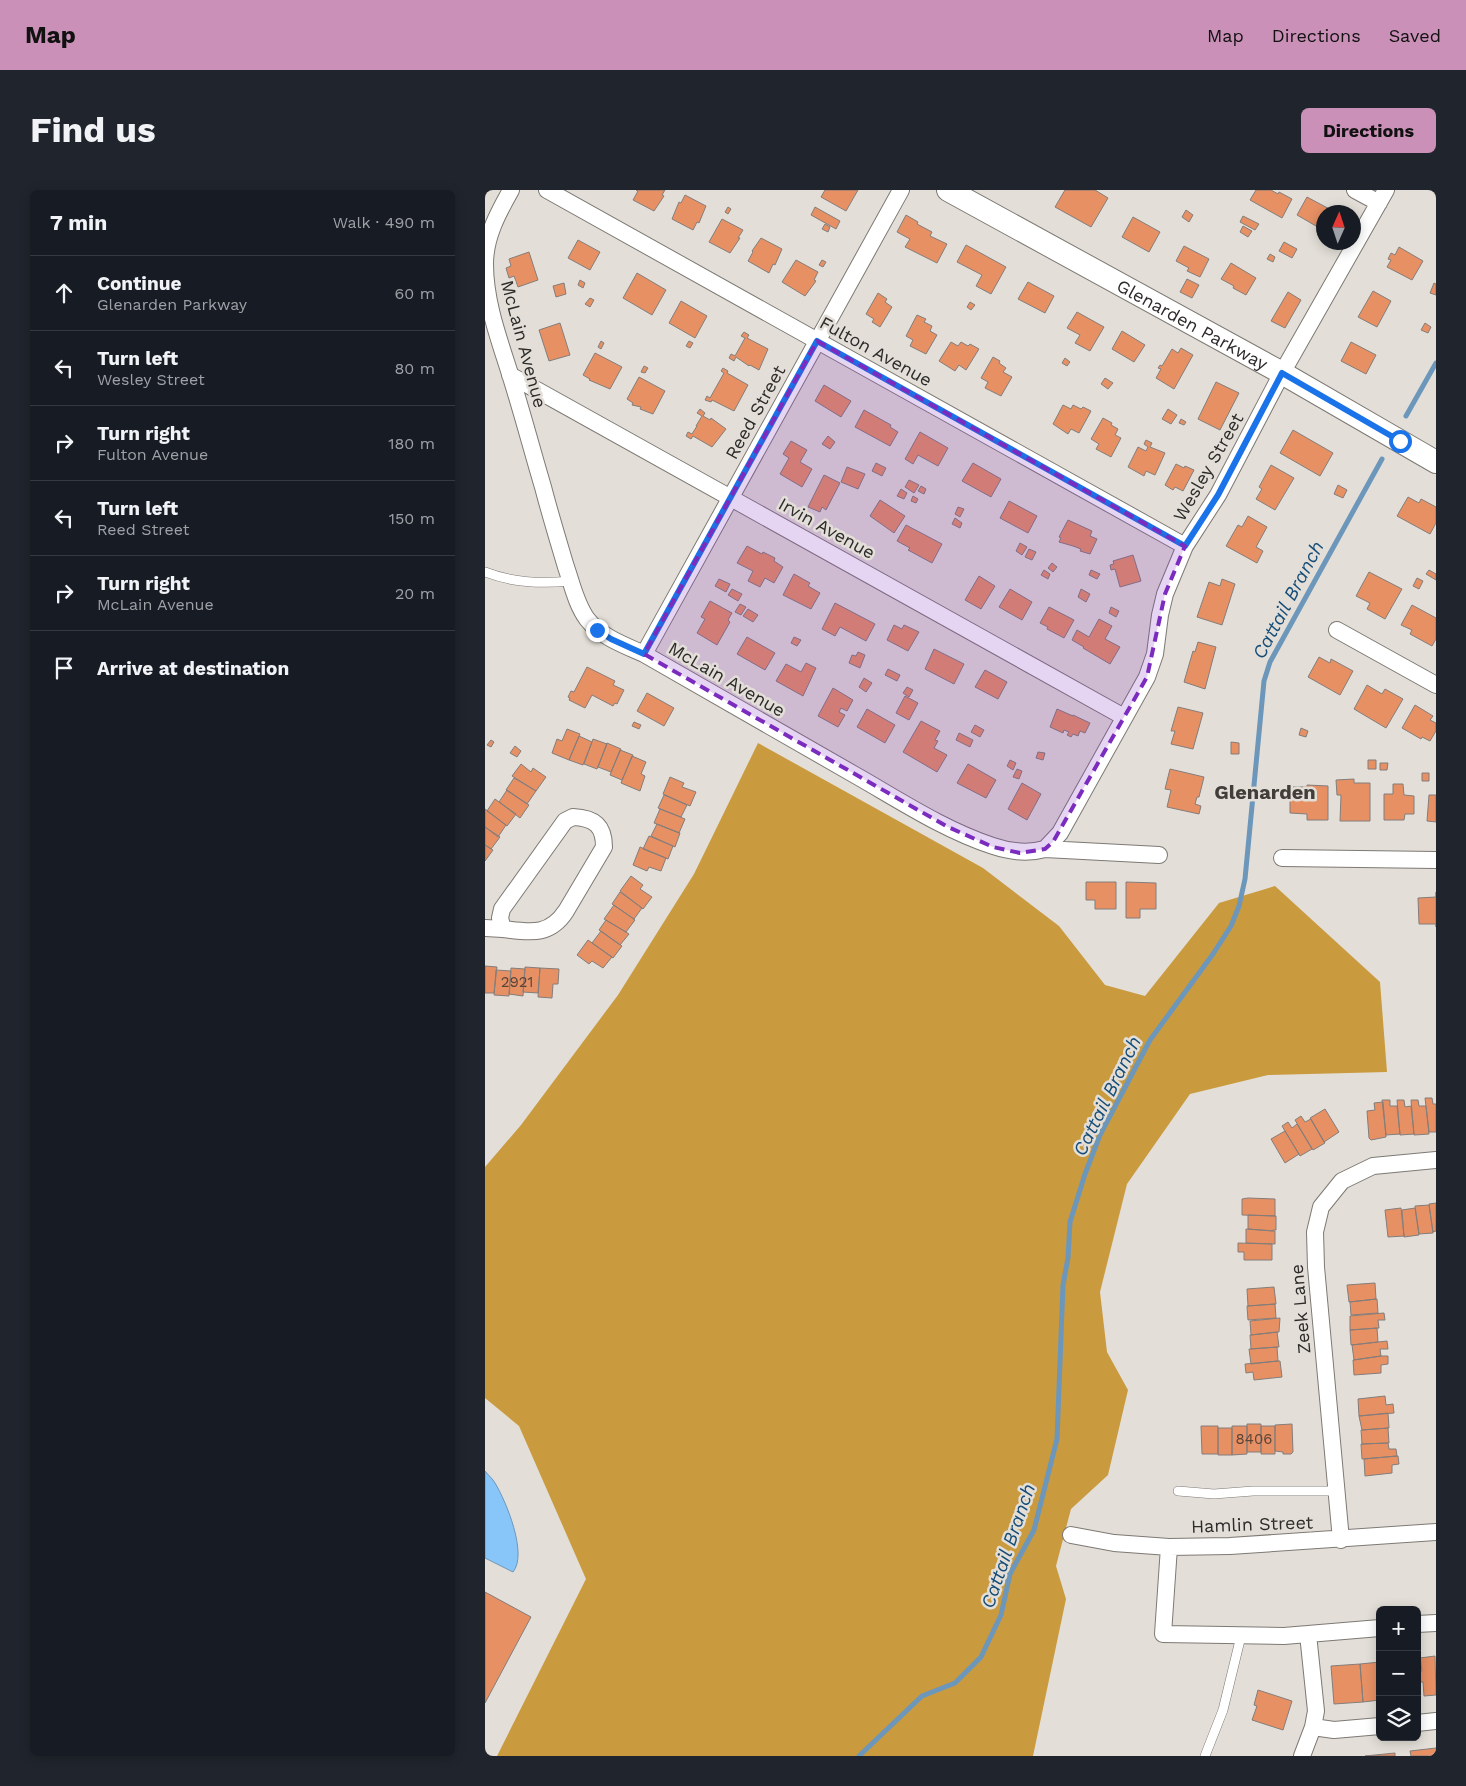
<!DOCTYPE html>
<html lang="en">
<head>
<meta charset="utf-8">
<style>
  :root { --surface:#171b24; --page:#20242c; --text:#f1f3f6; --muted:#9ea1a6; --line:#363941; --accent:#ca90b7 }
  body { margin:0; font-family:"Work Sans",sans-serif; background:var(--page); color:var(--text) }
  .controls { position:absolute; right:15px; bottom:15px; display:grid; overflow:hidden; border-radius:8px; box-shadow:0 2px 12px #0003 }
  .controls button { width:45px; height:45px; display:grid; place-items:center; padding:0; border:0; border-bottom:1px solid var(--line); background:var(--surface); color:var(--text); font:25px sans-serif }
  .compass { position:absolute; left:831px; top:15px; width:45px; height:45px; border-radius:50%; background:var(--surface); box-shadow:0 2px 12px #0003; rotate:3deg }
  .stop { position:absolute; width:15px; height:15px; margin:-11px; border:4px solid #1a73e8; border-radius:50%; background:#fff }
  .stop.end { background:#1a73e8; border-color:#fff; box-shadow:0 1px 5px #0008 }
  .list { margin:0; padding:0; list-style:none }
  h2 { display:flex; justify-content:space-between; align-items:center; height:65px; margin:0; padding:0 20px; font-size:21px }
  h2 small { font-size:16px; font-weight:400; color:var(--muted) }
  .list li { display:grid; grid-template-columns:32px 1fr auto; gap:15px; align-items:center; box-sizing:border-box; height:75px; padding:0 20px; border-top:1px solid var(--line) }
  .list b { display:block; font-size:19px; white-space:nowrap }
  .list p { margin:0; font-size:16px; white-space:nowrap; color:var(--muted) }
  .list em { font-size:16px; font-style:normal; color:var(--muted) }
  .icon { flex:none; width:28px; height:28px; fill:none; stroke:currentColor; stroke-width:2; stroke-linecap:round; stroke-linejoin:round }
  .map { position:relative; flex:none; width:951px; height:1566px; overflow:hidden; border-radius:8px }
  header { display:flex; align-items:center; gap:30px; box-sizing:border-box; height:70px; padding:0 25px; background:var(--accent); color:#111 }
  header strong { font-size:24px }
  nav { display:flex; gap:28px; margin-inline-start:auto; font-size:18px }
  .intro { display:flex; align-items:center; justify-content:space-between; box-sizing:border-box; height:120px; padding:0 30px }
  h1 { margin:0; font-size:35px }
  .button { padding:12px 22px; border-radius:8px; background:var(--accent); color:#111; font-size:18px; font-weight:700 }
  main { display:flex; gap:30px; padding:0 30px }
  aside { flex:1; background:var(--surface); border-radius:8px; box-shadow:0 2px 12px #0003 }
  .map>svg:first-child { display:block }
  .forest { fill:#ca9a3f }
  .water { fill:#88c5f9; stroke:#6c97bb }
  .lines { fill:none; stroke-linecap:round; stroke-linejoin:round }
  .stream { stroke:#6c97bb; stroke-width:5 }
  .building { fill:#e79064; stroke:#847d7a }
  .lane-casing { stroke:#7d7973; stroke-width:10 }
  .street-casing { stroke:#7d7973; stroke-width:18 }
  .secondary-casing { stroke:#7d7973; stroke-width:24 }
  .lane { stroke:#fff; stroke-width:9 }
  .street { stroke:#fff; stroke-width:16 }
  .secondary { stroke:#fff; stroke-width:22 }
  .route { stroke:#1a73e8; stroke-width:6 }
  .marked { fill:#7b2cbf; fill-opacity:0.2; stroke:#7b2cbf; stroke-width:4; stroke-dasharray:10 6; stroke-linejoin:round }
  .labels { text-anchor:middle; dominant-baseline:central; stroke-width:5; stroke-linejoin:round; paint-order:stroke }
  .number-label { font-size:15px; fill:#5b4438 }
  .street-label { font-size:18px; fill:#2c2b29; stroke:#e3dfd8 }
  .water-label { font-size:19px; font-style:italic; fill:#154d78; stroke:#e3dfd8 }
  .quarter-label { font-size:20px; font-weight:bold; fill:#413d38; stroke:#e3dfd8 }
</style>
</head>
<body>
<header>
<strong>Map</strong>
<nav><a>Map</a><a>Directions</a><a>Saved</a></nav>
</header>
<div class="intro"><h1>Find us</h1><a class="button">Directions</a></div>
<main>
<aside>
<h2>7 min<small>Walk · 490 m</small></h2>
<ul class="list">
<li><svg class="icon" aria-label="ahead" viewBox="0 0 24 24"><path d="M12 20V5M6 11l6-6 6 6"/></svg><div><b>Continue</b><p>Glenarden Parkway</p></div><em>60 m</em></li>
<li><svg class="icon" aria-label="left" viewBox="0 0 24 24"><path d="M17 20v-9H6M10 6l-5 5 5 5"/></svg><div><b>Turn left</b><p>Wesley Street</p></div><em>80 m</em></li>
<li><svg class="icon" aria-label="right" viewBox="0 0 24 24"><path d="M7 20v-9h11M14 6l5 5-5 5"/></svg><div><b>Turn right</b><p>Fulton Avenue</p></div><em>180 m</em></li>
<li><svg class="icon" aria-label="left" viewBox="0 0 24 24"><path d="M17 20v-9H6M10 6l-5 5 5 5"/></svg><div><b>Turn left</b><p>Reed Street</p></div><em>150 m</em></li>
<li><svg class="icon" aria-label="right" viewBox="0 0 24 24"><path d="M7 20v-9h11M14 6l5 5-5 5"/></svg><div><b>Turn right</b><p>McLain Avenue</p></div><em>20 m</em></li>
<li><svg class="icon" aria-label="arrive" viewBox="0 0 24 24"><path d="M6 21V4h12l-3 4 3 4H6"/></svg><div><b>Arrive at destination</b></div></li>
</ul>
</aside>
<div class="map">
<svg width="951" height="1566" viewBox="0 0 951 1566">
  <rect width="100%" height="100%" fill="#e3dfd8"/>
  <path class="forest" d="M273 553 498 678 574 736 620 795 660 806 734 713 790 696 895 792 902 882 783 885 705 904 642 994 615 1102 622 1162 643 1200 623 1285 586 1319 571 1376 581 1409 548 1566H12L101 1389 34 1236 0 1208V977L36 935 133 805 209 684Z"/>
  <path class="water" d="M0 1281C3 1285 8 1289 10 1293 21 1311 43 1364 28 1382L0 1368Z"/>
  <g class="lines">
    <path class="stream" d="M921 226 951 173
      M374 1566 437 1506 470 1493 496 1467 516 1425 525 1384 549 1340 572 1249 578 1095 583 1068 585 1032 600 984 615 945 665 850 728 764 746 736 754 716 760 689 779 491 785 472 897 269"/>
  </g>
  <path class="building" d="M151 0H180L177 5 179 6 169 21 148 10 153 1Z
    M340 0H373L361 21 336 7Z
    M580 0H610L623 8 606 37 570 17Z
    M771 0H786L793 4 794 2 807 9 797 28 765 10Z
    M200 5 221 16 214 33 212 32 208 40 187 29 194 12 196 13Z
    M822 7 850 22H838V40L812 25Z
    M243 17 246 19 243 24 240 22Z
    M330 17 355 31 351 39 326 25Z
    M701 20 708 25 704 32 697 27Z
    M421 25 433 32 432 34 447 42 445 46 462 54 452 73 420 57 425 49 412 42Z
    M758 26 774 34 770 40 755 32Z
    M648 27 675 42 664 62 637 47Z
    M237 29 258 40 253 48H255L245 63 224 52Z
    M340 34 345 37 343 42 337 39Z
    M758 36 767 41 763 47 755 42Z
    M276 48 297 59 290 75 288 74 284 83 263 71 268 62 267 61Z
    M93 50 115 62 105 80 83 68Z
    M799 52 812 59 807 68 794 61Z
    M481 55 521 77 506 104 491 96 497 85 472 72Z
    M699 56 724 69 715 87 702 81 704 78 691 71Z
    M914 57 938 71 927 90 902 77 906 70 903 69 906 63 910 65Z
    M44 62 53 90 33 97 29 86 24 88 21 78 26 76 24 69Z
    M785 64 790 67 788 72 782 69Z
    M311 70 333 82 329 90 331 91 320 106 297 92Z
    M337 70 341 72 338 77 334 75Z
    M746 73 771 88 761 105 748 98 749 96 736 89Z
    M152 83 181 100 167 125 138 108Z
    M702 89 714 95 707 108 695 102Z
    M95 90 100 93 98 98 93 95Z
    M543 92 569 106 560 123 533 109Z
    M79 93 81 104 71 107 68 96Z
    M949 93 951 94V105L945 103Z
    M888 101 906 111 892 137 873 127Z
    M803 102 816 110 800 138 786 131Z
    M393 103 402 109 400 112 407 117 395 137 387 132 389 129 381 124Z
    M105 108 109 110 105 117 100 114Z
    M196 111 222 126 210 148 184 133Z
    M485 112 490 115 486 120 482 117Z
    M592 122 619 137 605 161 590 153 595 145 582 138Z
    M432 125 441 129 439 132 447 136 445 141 452 145 441 164 425 156 428 150 421 146Z
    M75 133 85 165 64 171 54 140Z
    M940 133 946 137 943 143 936 140Z
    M637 141 660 155 649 172 627 159Z
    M259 142 264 145 262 148 283 159 274 180 265 175 264 176 251 167 249 171 244 168 246 164 250 166 260 148 256 146Z
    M116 151 119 153 116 159 113 157Z
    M204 151 208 153 205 158 201 156Z
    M466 152 473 156 476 152 483 156 485 154 494 159 481 180 474 175 470 181 454 171Z
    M866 152 891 165 881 184 856 171Z
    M696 158 708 165 689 199 671 188 676 179 673 178 675 175 677 176 687 159 693 163Z
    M110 163 137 177 125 199 104 190 105 189 98 185Z
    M508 167 515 171 514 173 521 178 518 182 527 187 516 206 500 198 503 192 496 188Z
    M580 168 585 172 582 176 577 173Z
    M159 176 163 178 160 183 156 182Z
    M238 178 243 181 242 183 263 195 249 221 227 210 226 212 220 210 222 206 225 208 239 183 236 181Z
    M154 187 180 201 168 224 155 219 156 217 147 215 148 213 142 209Z
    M620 188 628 193 623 199 616 194Z
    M731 192 754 203 735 240 713 229Z
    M339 195 366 211 356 227 330 211Z
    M578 215 586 219 588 215 596 219 598 217 606 221 594 243 586 239 583 244 568 234Z
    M215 219 220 223 218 226 225 230 226 228 241 239 227 257 208 246 206 249 201 246 203 242 207 244 212 236H211L217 226 212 223Z
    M683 219 692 225 686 234 677 229Z
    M379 220 406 235 405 237 413 242 405 256 370 237Z
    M618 228 627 233 626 235 633 239 630 245 636 248 626 267 611 259 614 254 606 249Z
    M696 229 701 232 699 235 694 233Z
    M808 240 848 263 835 286 795 263Z
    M435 242 463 258 453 276 433 265 428 274 420 269Z
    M343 246 350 252 345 259 337 254Z
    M661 250 667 253 665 257 680 263 670 285 661 281 659 286 643 277 653 257 661 261 663 257 659 254Z
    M306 251 322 260 315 272 327 279 317 297 295 284 304 268 298 264Z
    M391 273 401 278 397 286 387 281Z
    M488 273 516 289 506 307 477 291Z
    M691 274 699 278 700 276 709 280 698 301 690 297 688 300 680 295Z
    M786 275 809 288 790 320 771 309 777 299 774 297Z
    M362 277 380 284 373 299 356 292Z
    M339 285 355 293 341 320 337 317 335 322 323 317Z
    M424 290 434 295 429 303 420 297Z
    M853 295 862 300 858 308 849 304Z
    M436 296 441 299 439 304 433 301Z
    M416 299 422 303 419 309 412 306Z
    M428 306 433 309 431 313 426 311Z
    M923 307 934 313 936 309 951 317V333L945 344 912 326Z
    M395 310 420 326 409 343 385 326Z
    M524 311 552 326 543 343 515 328Z
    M473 317 479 319 475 327 470 324Z
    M763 326 782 337 771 357 778 361 772 373 741 356 753 335 757 337Z
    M470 328 477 333 475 338 467 334Z
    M583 330 607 341 605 346 612 349 605 364 595 361 596 359 588 356 574 352 576 348 574 347Z
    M421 335 457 354 447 373 423 360 425 358 412 351Z
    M535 353 542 357 537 365 531 361Z
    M262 356 277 364 278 362 290 368 289 371 298 377 289 393 280 388 275 397 263 391 268 381 252 373Z
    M544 359 551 362 547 370 540 367Z
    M648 365 656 391 635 397 630 379 626 380 625 375 629 374 628 371Z
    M567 373 572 377 568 382 563 378Z
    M559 380 565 384 563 389 556 385Z
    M606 380 615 384 612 389 604 385Z
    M944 380 951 384V390L941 384Z
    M884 382 917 399 900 429 882 419 885 413 871 406Z
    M309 384 325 393 323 396 335 403 326 419 298 405Z
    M494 386 510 396 496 419 480 410Z
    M932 388 938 391 934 399 928 396Z
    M234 389 245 394 241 402 230 396Z
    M737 389 750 394 737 435 712 427 724 392 735 396Z
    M247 399 257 404 253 411 243 405Z
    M525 399 547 412 537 430 514 417Z
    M596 399 605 404 601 412 593 407Z
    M225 411 247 423 243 430 245 432 232 455 212 443 220 429 216 427Z
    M350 413 390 434 381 451 355 437 350 446 337 439Z
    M255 414 261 417 256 425 250 422Z
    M927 415 951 428V449L947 456 925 444 927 440 916 435Z
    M564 417 589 430 579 448 562 439 563 437 555 433Z
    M626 417 634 421 631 427 624 423Z
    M263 419 273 425 268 432 258 426Z
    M614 429 627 436 620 449 635 457 625 474 598 458 599 457 587 450 592 440 604 447Z
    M409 435 417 439 419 435 434 442 423 461 402 450Z
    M262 447 290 463 280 480 252 464Z
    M309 447 316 450 312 456 306 453Z
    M713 452 731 457 720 499 699 492 708 461 710 462Z
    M449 459 479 474 469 494 440 479Z
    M373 462 380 465 375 478 364 473 367 465 371 466Z
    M834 467 845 473 846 469 868 481 855 505 823 487Z
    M321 473 331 478 318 506 291 491 301 474 316 482Z
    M102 477 130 491 128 495 139 500 132 514 130 513 128 516 107 505 100 518 84 510 85 508 83 507 86 501 89 502Z
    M403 479 415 485 412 491 400 485Z
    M500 480 522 492 513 509 490 497Z
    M379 488 387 493 381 502 374 497Z
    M882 495 897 504 900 499 918 509 901 538 869 519Z
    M422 497 428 500 424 507 418 503Z
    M348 498 368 510 362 521 356 518 354 522 360 525 353 537 333 526Z
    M162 503 189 518 179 536 152 521Z
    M420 506 433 513 424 530 411 523Z
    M930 515 948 526 945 530 951 533V541L945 551 937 547 936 549 917 538Z
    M693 517 718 523 708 559 686 554 690 541H686Z
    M382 519 410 535 400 553 372 537Z
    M572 519 588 526V525L605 533 600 543 595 541 593 546 588 544 586 547 582 545 584 542 579 540 578 543 565 537Z
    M436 531 455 541 450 550 453 551 449 558 462 565 452 582 418 562Z
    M149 532 156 535 154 539 147 536Z
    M490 535 499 540 495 547 486 542Z
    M816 538 823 541 821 547 814 545Z
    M82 539 95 544 84 570 67 563 72 549 77 551Z
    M474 543 488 550 485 557 471 550Z
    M94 546 107 552 98 575 84 570Z
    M108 549 122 554 112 579 99 574Z
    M6 550 9 552 6 557 2 555Z
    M746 552 754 553V564H746Z
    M122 553 136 559 126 582 113 577Z
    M30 556 36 561 32 567 25 563Z
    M135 560 148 565 137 590 125 585Z
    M553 562 560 563 558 570 551 568Z
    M147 566 161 572 156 584 160 586 155 601 136 593Z
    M525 570 531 573 528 580 522 576Z
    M883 570H891V579H883Z
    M895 573H903L902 580H895Z
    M36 574 46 582 48 578 61 587 51 601 27 586Z
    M483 574 511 590 501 608 472 593Z
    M532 579 537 581 534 589 528 587Z
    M685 579 719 587 714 607H712L710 614 716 616 714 624 682 617 686 600 680 599Z
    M937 583H944V591H937Z
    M185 587 199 593 197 597 211 602 205 616 178 604Z
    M29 588 51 601 42 614 21 600Z
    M869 589V593H885V631H855L856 605H852L851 590Z
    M537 593 556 604 542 630 523 619Z
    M908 594H918L919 605 929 606V624H920L919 630H899V604H908Z
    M822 595 843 596V630H822V624L805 623V597H822Z
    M22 600 44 615 35 628 14 612Z
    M179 605 202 615 196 627 173 618Z
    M944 605H951V632L942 631Z
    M10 609 31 624 22 636 2 621Z
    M0 619 21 635 13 647 0 637Z
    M175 619 200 629 194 643 169 633Z
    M172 634 195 643 190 657 166 646Z
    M0 637 15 647 6 659 0 655Z
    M164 646 188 656 183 669 158 659Z
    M0 655 8 660 0 671Z
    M155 657 181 668 176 681 164 677 162 681 148 675Z
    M146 686 158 695 155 699 167 707 158 719 135 701Z
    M601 692H631V719H610V710H601Z
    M641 692 671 693V719H655V728H641Z
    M135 702 157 718 149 729 127 714Z
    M951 702V737V734H934L933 708 951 707Z
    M129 715 150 730 141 742 119 729Z
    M121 730 144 744 135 755 114 740Z
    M116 741 137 756 128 768 107 753Z
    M103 750 127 767 118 778 107 771 104 774 92 765Z
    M0 776 12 777 9 803H0Z
    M40 777 55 778 53 803 38 802Z
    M26 778 40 779 38 806 24 804Z
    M55 778 74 779 73 794H68L67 808 53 807Z
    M11 780 26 781 24 806 9 805Z
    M940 908H947L948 914H951V942H944Z
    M897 910H905V916H912L915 944 901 945Z
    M912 910H919L920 917 926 916 929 944 915 945Z
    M926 910H933L934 916H941L944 944 929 945Z
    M898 912 901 947 886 950 884 948 882 921 890 920 889 913Z
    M840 919 854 942 839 952 825 928Z
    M816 926 820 932 826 929 840 953 828 960 810 930Z
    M803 932 807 938 812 934 827 959 815 966 797 936Z
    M800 941 814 964 800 973 786 949Z
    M763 1008 790 1009V1026L757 1025V1009Z
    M951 1013V1041L948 1042 944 1014Z
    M944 1015 948 1043 934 1044 930 1016Z
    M916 1018 919 1046 903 1047 900 1020Z
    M930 1018 934 1045 919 1047 917 1020Z
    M763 1025 791 1026V1040H788V1041L763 1039Z
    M761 1039 790 1041V1054L761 1053Z
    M753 1053 787 1054V1070H759V1062H753Z
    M890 1093 891 1109 864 1112 862 1095Z
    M789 1097 791 1114 763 1116 762 1099Z
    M892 1109 893 1123 866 1125 865 1112Z
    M790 1114 791 1128 763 1130 762 1116Z
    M899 1123 900 1130H893L894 1138 865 1140V1126Z
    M795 1128 794 1142 766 1145 765 1131Z
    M892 1138 893 1152 866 1155 865 1140Z
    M792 1142 794 1157 766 1159 765 1145Z
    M902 1151 903 1159H895L896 1166 869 1170 867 1155Z
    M792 1157 793 1171 766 1174 764 1159Z
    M896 1166H903V1174L896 1175V1183L869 1185 868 1170Z
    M793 1171H795L797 1187 769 1190 768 1182 761 1183 760 1174Z
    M900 1206 901 1215 908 1214 909 1223 874 1226 873 1209Z
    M903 1223 904 1238 877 1240 874 1226Z
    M762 1234H776V1262H762Z
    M807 1234 808 1262 806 1264H798V1262L790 1261V1235Z
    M716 1236H733V1264H717Z
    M747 1236H762V1264L747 1265Z
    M776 1236H790V1264H776Z
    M733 1238H747V1265H733Z
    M903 1238 904 1253 877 1254 876 1240Z
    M903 1253 904 1259H911L912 1266 877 1269 876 1254Z
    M912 1266H913L914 1274 907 1275V1283L880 1286 879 1269Z
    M0 1402 46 1427 0 1513Z
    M950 1466 951 1505 939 1506 938 1492H932V1481H937L935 1468Z
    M895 1472V1510L878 1512 875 1474Z
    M875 1474 878 1512 849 1514 846 1476Z
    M773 1500 807 1511 798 1540 767 1530 772 1516 769 1515Z
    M951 1558V1566H926L925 1561Z
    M910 1563V1566H880Z"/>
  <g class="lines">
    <defs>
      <path id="lane" d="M0 382C28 393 56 394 85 391
        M693 1301 729 1304 768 1301H851
        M720 1566 738 1520 756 1446"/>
      <path id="street" d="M26 0C13 23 0 47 0 74 0 112 14 149 25 184 37 222 47 260 58 297 65 324 73 350 81 377 87 394 91 414 102 429 116 447 139 455 159 464 230 504 300 545 370 585 414 610 459 640 508 656 526 662 542 664 560 659L674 665
        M62 0 700 356
        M870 0 894 13
        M25 185 639 527
        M852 440 951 495
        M159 464 416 0
        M88 627C110 628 119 636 119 657L81 721C64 747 44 742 18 739L15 728 17 719 80 631Z
        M560 659 575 643 662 487 670 464 675 425 680 404 700 356 733 305 797 183 901 0
        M797 668 951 670
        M0 738 18 739
        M586 1345 629 1353 684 1357 745 1356 951 1342
        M856 1350 831 1077 830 1042 836 1017 857 991 888 976 951 970
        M684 1357 678 1444 799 1446 895 1438
        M932 1434 951 1433
        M932 1533 951 1531
        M828 1537 849 1540 895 1536
        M817 1566 828 1537 831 1521 823 1444"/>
      <g id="secondary">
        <path id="s1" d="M463 0 797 183 951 272"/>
      </g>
    </defs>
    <use href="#lane" class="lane-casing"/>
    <use href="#street" class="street-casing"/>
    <use href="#secondary" class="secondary-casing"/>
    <use href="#lane" class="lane"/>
    <use href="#street" class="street"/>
    <use href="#secondary" class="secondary"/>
  </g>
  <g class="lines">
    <path class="route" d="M112 440 126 449 159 464 332 151 700 356 733 305 797 183 915 251"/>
  </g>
  <path class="marked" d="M332 151 700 356 680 404 662 487 568 652 560 659 535 663 508 657 463 637 159 464Z"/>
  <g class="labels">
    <g class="number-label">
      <text x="32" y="792">2921</text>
      <text x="769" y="1249">8406</text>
    </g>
    <g class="street-label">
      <text stroke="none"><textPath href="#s1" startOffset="279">Glenarden Parkway</textPath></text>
      <text transform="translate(39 154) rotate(75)">McLain Avenue</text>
      <text transform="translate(391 161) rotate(29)">Fulton Avenue</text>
      <text transform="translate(270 222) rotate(-61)">Reed Street</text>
      <text transform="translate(723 277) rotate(-60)">Wesley Street</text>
      <text transform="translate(342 338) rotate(29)">Irvin Avenue</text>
      <text transform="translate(242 489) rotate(30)">McLain Avenue</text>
      <text transform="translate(815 1119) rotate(-95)">Zeek Lane</text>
      <text transform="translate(767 1334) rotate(-2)">Hamlin Street</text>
    </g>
    <g class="water-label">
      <text transform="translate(803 410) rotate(-62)">Cattail Branch</text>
      <text transform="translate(622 906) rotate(-64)">Cattail Branch</text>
      <text transform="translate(523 1356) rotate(-71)">Cattail Branch</text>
    </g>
    <g class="quarter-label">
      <text x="780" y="602">Glenarden</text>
    </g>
  </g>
</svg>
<div class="controls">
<button>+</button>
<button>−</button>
<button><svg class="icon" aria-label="layers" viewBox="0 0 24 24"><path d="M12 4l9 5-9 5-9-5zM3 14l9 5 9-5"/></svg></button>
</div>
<svg class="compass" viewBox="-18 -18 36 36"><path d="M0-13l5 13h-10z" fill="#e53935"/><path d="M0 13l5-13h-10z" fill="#9ea1a6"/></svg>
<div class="stop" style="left:915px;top:251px"></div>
<div class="stop end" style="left:112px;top:440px"></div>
</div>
</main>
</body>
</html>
